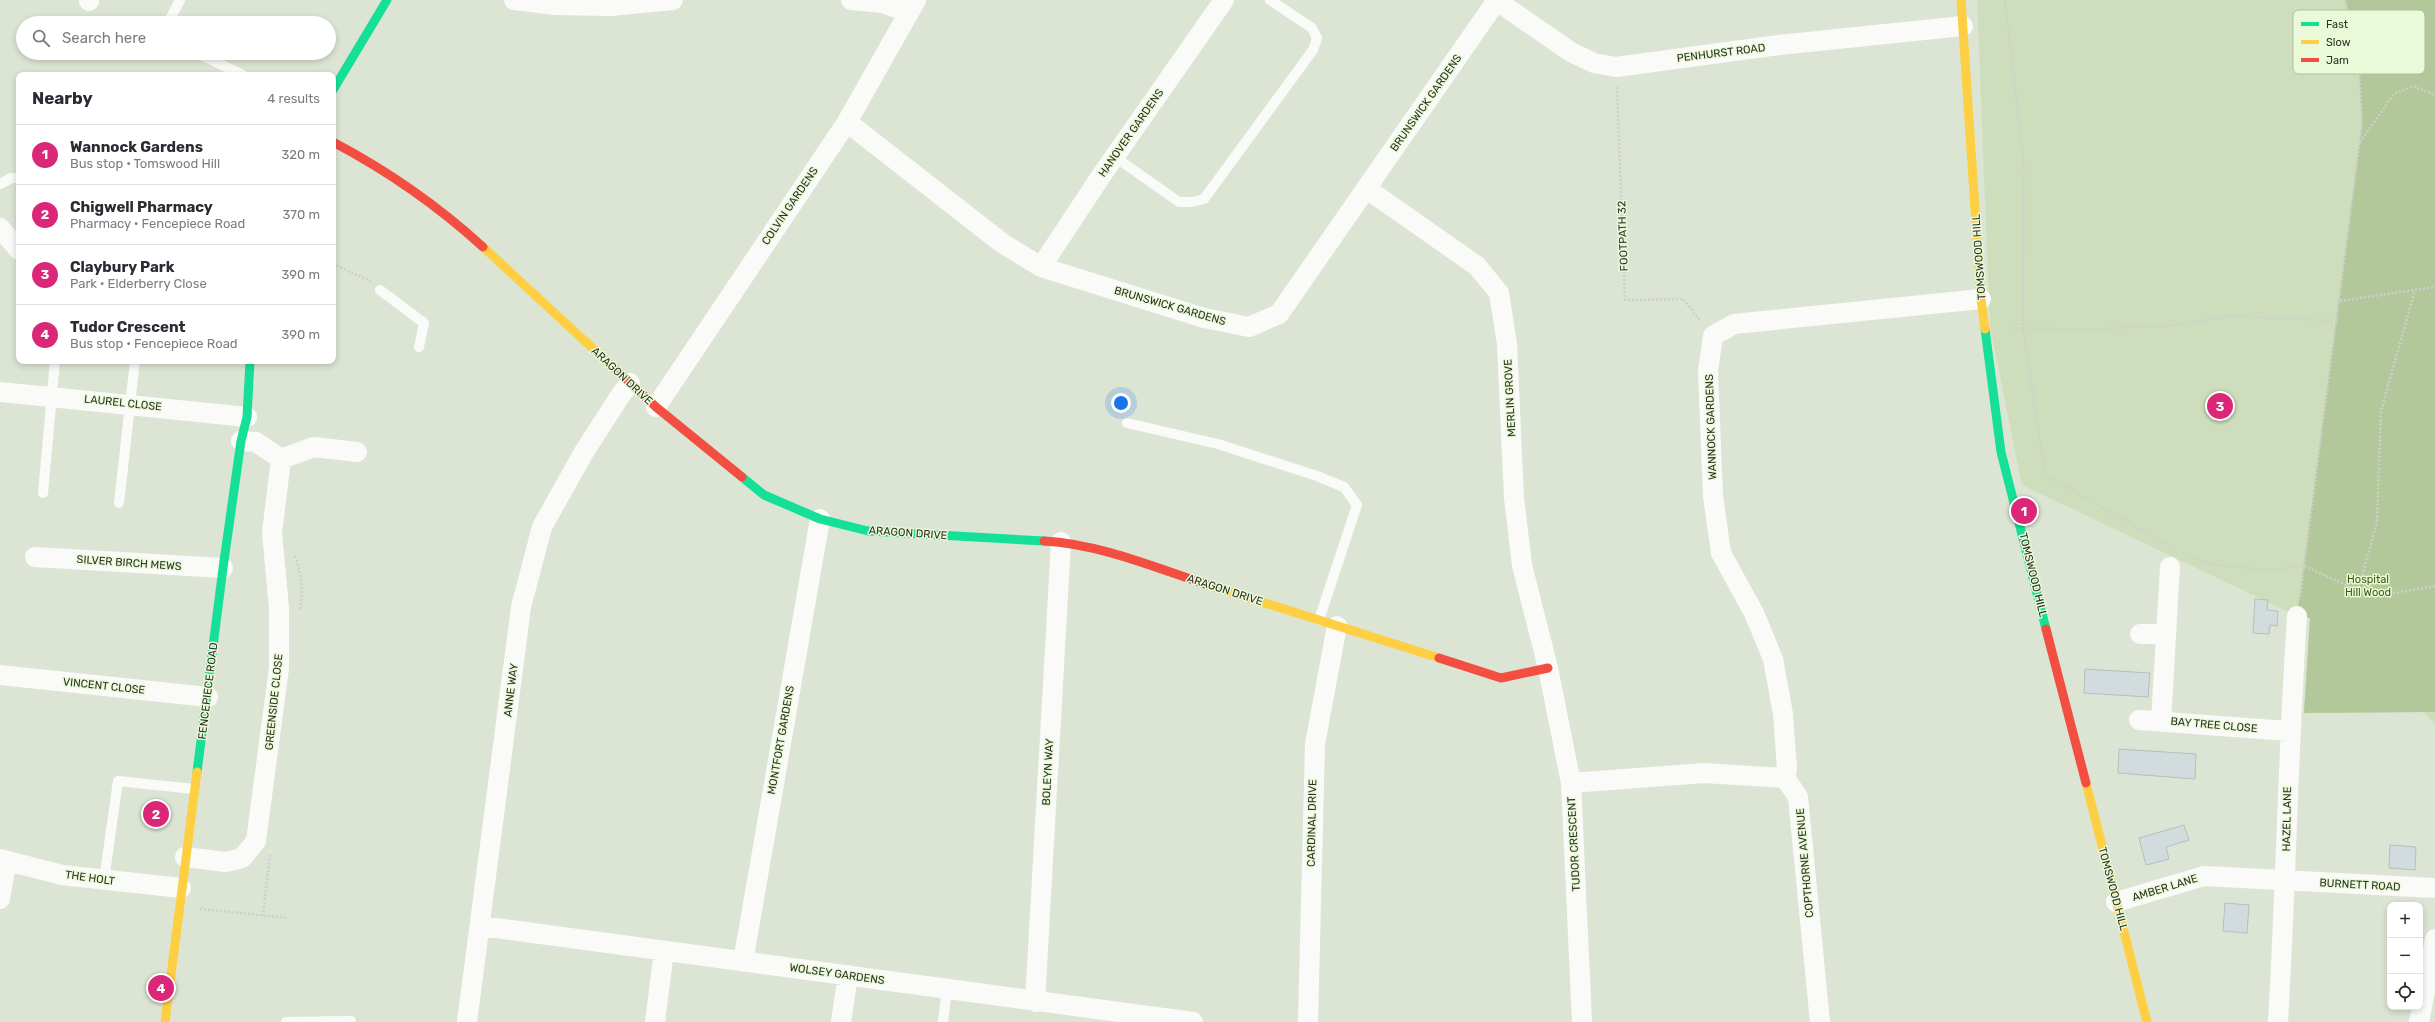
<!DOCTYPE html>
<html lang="en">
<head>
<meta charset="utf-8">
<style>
  :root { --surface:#fff; --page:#f2f2f3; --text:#2b2b33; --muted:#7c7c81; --line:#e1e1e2; --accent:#db2777 }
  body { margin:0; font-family:Rubik,sans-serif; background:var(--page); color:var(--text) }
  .controls { position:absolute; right:12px; bottom:12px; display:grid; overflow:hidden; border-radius:8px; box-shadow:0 2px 6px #0003 }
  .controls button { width:36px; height:36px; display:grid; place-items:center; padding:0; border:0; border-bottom:1px solid var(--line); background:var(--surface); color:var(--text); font:20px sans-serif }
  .you { position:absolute; left:1121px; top:403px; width:14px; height:14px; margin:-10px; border:3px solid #fff; border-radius:50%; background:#1a73e8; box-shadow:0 0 0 6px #1a73e833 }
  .badge { display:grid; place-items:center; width:26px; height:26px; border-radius:50%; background:var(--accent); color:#fff; font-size:13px; font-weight:700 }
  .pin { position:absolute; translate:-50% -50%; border:2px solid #fff; box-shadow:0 1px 4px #0006 }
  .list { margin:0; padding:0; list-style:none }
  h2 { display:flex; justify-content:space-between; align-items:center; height:52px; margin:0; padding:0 16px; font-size:17px }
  h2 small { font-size:13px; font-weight:400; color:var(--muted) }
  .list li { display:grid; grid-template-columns:26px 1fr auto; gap:12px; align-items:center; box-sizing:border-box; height:60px; padding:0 16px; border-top:1px solid var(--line) }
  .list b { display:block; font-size:15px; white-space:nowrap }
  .list p { margin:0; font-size:13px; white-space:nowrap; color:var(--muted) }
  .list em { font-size:13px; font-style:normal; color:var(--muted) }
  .icon { flex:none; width:22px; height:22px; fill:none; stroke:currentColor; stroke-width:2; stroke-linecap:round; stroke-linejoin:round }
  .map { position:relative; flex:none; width:2435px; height:1022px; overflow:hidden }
  .search { position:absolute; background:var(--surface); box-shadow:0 2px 6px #0003; left:16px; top:16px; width:320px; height:44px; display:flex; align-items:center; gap:10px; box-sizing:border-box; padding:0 14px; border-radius:22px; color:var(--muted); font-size:15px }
  .panel { position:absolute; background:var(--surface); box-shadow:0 2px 6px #0003; left:16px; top:72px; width:320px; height:292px; border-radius:8px }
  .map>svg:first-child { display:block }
  .green { fill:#cedebd }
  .forest { fill:#b2c79a }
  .building { fill:#d2dbdd; stroke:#b7bebc }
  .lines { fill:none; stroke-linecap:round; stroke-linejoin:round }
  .path { stroke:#ced0cb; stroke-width:2.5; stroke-dasharray:2 2; stroke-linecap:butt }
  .lane { stroke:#fafbf9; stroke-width:10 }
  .street { stroke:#fafbf9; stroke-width:20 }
  .fast { stroke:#16e098; stroke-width:9 }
  .slow { stroke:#ffcf43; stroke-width:9 }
  .jam { stroke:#f24e42; stroke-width:9 }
  .labels { text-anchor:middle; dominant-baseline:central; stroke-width:3; stroke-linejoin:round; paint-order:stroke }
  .street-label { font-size:11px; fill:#2c3226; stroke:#eafad9 }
  .park-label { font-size:11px; fill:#405c14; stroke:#eafad9 }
  .key { fill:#eafad9; stroke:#b1bea3; stroke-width:1 }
  .key-label { font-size:11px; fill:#2c3226 }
</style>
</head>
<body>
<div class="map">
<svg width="2435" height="1022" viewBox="0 0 2435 1022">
  <rect width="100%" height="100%" fill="#dce5d4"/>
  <path class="green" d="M1977 0H2435V725L2424 712 2304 713 2310 618 2297 616 2022 485 1990 327Z"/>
  <path class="forest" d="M2345 0H2435V712L2304 713 2310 618 2297 616 2362 124 2358 51Z"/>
  <path class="building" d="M2255 599 2268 600 2267 610 2278 611 2277 626 2270 625 2269 634 2253 633Z
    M2085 669 2150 673 2148 697 2084 693Z
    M2119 749 2196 754 2195 779 2118 773Z
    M2184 825 2189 840 2166 847 2169 859 2146 865 2139 838Z
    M2390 845 2416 847 2415 870 2389 868Z
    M2225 903 2249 905 2247 933 2223 931Z"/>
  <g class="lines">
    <path class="path" d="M2005 0 2024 166 2023 329 2045 475 2172 547
      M1617 87 1625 300 1683 299 1701 322
      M2360 142 2394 94 2413 86 2435 95
      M333 264 371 281
      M2340 301 2435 287
      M2004 328 2095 329 2175 325 2232 316 2337 321
      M2183 553 2216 565 2268 570 2304 566 2372 597 2435 586
      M295 556C302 574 303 592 300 611
      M2358 591 2377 522 2381 411 2415 290
      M2300 597 2362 124 2358 51 2345 0
      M200 909 288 918
      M263 916 270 855"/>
    <path class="lane" d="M168 23 180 0
      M197 53 243 75
      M1115 157 1179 202H1192L1204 199 1313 50 1317 38 1312 28 1270 0
      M0 184 11 178H19
      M380 290 424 323 419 347
      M1127 423 1218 444 1317 476 1344 487 1357 505 1319 620
      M43 493 55 361
      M119 503 135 361
      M104 880 118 781 194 789
      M286 1022 351 1021
      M943 1022 947 989"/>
    <path class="street" d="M514 0 556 5 611 6 673 0
      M851 0 883 3 908 12
      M89 1V0
      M1497 1 1571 52 1594 63 1616 67 1779 45 1963 26
      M847 122 1002 243 1041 267 1204 318 1249 327 1279 314 1497 0
      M1367 189 1477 266 1499 293 1507 344 1514 498 1522 565 1548 668 1571 783 1582 1022
      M0 228 19 250
      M1041 267 1101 176 1224 0
      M0 392 247 417
      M656 407 847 122 916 0
      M241 441 256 442 281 459 314 447 357 452
      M35 557 223 568
      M2140 634H2165
      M0 675 208 697
      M2139 720 2289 731
      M2161 721 2170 567
      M1785 778 1787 769 1783 714 1773 659 1754 613 1721 553 1713 496 1708 371 1713 336 1734 324 1981 299
      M1571 783 1704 773 1785 778 1798 797 1820 1022
      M185 857 226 862 242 858 256 841 279 668V608L272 533 281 459
      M0 859 62 875 181 888
      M0 899 6 863
      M2116 902 2204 876 2435 888
      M481 926 1193 1022
      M743 962 820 519
      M1035 1002 1061 542
      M467 1022 521 607 542 527 584 452 622 393 630 383
      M655 1022 664 951
      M841 1022 848 975
      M1308 1022 1315 744 1337 626
      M2278 1022C2286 887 2288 751 2297 616
      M2419 1022 2435 939"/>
    <path class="fast" d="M333 90 387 0
      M1985 329 2001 452 2046 629
      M742 477 764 495 820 519 868 531 1044 541
      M197 772 223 568 241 441 247 417 250 361"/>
    <path class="slow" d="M1961 0 1981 299 1985 329
      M483 247 613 367
      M1208 585 1439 658
      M2086 783 2147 1022
      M165 1022 197 772"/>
    <path class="jam" d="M333 142C388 171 437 205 483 247
      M613 367 656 407 742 477
      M1044 541C1100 544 1156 568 1208 585
      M2046 629 2086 783
      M1439 658 1501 678 1548 668"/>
  </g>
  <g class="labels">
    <g class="street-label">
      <text transform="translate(1721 53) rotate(-7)">PENHURST ROAD</text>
      <text transform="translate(1426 103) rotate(-55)">BRUNSWICK GARDENS</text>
      <text transform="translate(1131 133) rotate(-55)">HANOVER GARDENS</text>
      <text transform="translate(790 206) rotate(-56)">COLVIN GARDENS</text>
      <text transform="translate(1623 236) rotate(-92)">FOOTPATH 32</text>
      <text transform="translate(1979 257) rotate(-94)">TOMSWOOD HILL</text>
      <text transform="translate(1170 306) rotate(16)">BRUNSWICK GARDENS</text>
      <text transform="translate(622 376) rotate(43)">ARAGON DRIVE</text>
      <text transform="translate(1510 398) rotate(-93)">MERLIN GROVE</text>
      <text transform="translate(123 403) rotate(6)">LAUREL CLOSE</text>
      <text transform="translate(1711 427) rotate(-92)">WANNOCK GARDENS</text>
      <text transform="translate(908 533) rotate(4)">ARAGON DRIVE</text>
      <text transform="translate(129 563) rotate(4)">SILVER BIRCH MEWS</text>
      <text transform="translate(2033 575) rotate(76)">TOMSWOOD HILL</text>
      <text transform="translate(1225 590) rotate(18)">ARAGON DRIVE</text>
      <text transform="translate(104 686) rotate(6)">VINCENT CLOSE</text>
      <text transform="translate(511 690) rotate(-83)">ANNE WAY</text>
      <text transform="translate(208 691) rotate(-83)">FENCEPIECE ROAD</text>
      <text transform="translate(274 702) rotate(-84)">GREENSIDE CLOSE</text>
      <text transform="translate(2214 725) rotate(5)">BAY TREE CLOSE</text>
      <text transform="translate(781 740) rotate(-80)">MONTFORT GARDENS</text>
      <text transform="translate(1048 772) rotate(-87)">BOLEYN WAY</text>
      <text transform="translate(2287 819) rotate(-89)">HAZEL LANE</text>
      <text transform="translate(1312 823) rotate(-89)">CARDINAL DRIVE</text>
      <text transform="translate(1574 844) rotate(-93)">TUDOR CRESCENT</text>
      <text transform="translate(1805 863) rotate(-95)">COPTHORNE AVENUE</text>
      <text transform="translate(90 878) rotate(8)">THE HOLT</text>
      <text transform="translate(2360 885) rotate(3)">BURNETT ROAD</text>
      <text transform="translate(2165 888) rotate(-17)">AMBER LANE</text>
      <text transform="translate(2113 889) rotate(75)">TOMSWOOD HILL</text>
      <text transform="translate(837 974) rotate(8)">WOLSEY GARDENS</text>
    </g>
    <g class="park-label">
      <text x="2368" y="579">Hospital<tspan x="2368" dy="13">Hill Wood</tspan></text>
    </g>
  </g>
  <rect x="2293" y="10" width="132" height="64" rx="6" class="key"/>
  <rect x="2301" y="22" width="18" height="4" fill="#16e098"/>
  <rect x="2301" y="40" width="18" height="4" fill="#ffcf43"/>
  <rect x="2301" y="58" width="18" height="4" fill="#f24e42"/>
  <g class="key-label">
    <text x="2326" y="28">Fast</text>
    <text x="2326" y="46">Slow</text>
    <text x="2326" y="64">Jam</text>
  </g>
</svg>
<div class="controls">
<button>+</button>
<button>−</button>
<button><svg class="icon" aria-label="locate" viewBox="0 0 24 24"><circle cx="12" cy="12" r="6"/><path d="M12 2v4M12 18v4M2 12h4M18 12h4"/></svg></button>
</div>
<div class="you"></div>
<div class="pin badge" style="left:2024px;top:511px">1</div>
<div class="pin badge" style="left:156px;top:814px">2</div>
<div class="pin badge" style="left:2220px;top:406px">3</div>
<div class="pin badge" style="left:161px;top:988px">4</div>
<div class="search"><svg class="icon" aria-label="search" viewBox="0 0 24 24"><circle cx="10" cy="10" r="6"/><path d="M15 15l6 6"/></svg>Search here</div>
<section class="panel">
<h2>Nearby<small>4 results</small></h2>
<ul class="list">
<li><span class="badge">1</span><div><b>Wannock Gardens</b><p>Bus stop · Tomswood Hill</p></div><em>320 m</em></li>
<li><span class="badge">2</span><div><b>Chigwell Pharmacy</b><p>Pharmacy · Fencepiece Road</p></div><em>370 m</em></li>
<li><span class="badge">3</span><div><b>Claybury Park</b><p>Park · Elderberry Close</p></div><em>390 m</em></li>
<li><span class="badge">4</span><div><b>Tudor Crescent</b><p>Bus stop · Fencepiece Road</p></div><em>390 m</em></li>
</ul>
</section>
</div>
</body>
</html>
